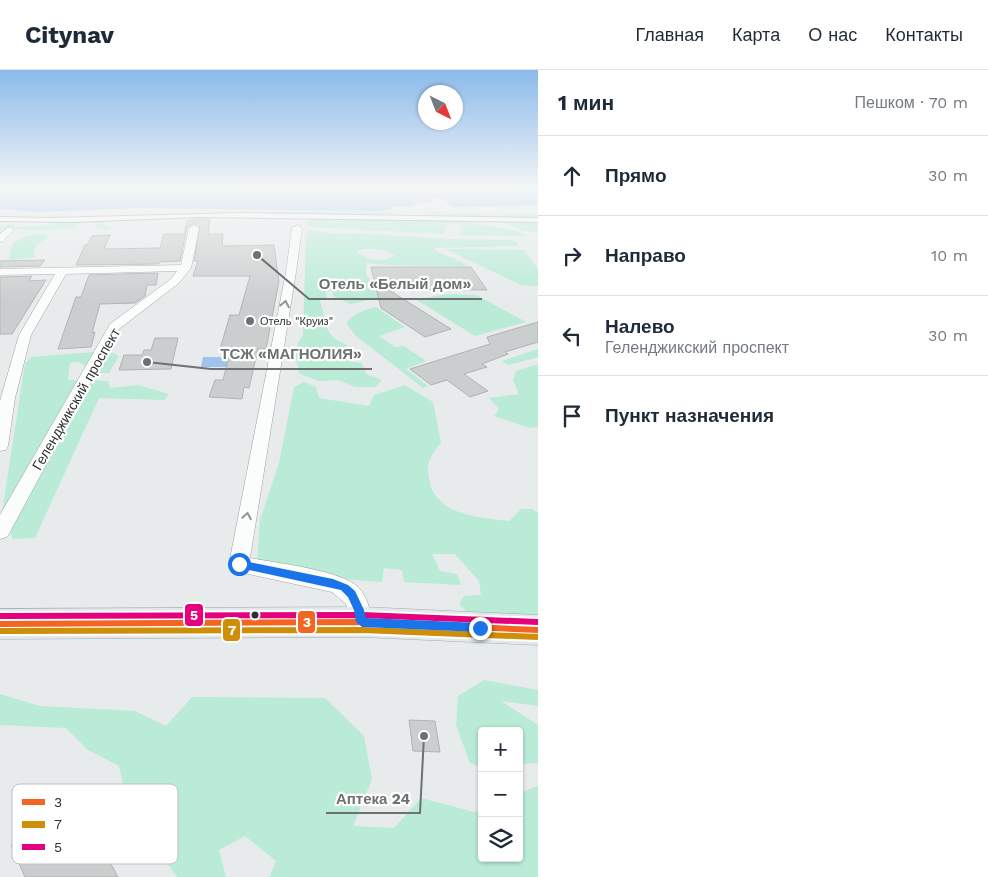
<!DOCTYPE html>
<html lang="ru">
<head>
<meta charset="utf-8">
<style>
  :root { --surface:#fff; --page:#f2f2f3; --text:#1f2937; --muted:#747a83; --line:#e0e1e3 }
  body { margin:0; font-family:"Work Sans",sans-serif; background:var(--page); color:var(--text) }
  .controls { position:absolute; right:15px; bottom:15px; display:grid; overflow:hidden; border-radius:5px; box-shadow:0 1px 4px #0004 }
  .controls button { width:45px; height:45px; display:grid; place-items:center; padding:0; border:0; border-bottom:1px solid var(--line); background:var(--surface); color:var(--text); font:25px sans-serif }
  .compass { position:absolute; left:418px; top:15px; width:45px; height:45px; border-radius:50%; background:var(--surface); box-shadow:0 1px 4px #0004; rotate:138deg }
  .stop { position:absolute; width:15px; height:15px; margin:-11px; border:4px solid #1a73e8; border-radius:50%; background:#fff }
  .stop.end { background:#1a73e8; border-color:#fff; box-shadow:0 1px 5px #0008 }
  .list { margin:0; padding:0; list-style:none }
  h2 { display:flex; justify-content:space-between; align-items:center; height:65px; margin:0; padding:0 20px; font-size:21px }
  h2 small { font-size:16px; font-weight:400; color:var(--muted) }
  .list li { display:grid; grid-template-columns:32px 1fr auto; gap:15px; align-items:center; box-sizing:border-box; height:80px; padding:0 20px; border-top:1px solid var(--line) }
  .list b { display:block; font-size:19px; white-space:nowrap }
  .list p { margin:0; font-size:16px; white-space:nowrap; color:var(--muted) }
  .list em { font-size:16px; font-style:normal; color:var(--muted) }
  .icon { flex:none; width:28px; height:28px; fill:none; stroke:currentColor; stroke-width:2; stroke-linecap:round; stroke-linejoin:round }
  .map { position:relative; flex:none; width:538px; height:807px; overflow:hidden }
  header { display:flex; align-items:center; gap:30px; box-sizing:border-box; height:70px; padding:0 25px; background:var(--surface); border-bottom:1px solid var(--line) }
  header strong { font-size:24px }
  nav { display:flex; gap:28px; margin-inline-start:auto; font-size:18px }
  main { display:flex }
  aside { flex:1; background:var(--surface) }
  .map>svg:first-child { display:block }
  .green { fill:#b9ebd6; fill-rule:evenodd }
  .water { fill:#9fc2ef }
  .building { fill:#cbcece; stroke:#b1b3b3 }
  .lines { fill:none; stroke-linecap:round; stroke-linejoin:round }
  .pedestrian-casing { stroke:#9ea1a1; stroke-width:2 }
  .minor-casing { stroke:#9ea1a1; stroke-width:1 }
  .primary-casing { stroke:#9facb2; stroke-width:1 }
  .pedestrian { fill:#fbfcfc; fill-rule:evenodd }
  .minor { fill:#fbfcfc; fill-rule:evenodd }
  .primary { fill:#e2e8ec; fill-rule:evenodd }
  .bus-1-casing { stroke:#fff; stroke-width:10 }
  .bus-2-casing { stroke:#fff; stroke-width:10 }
  .bus-3-casing { stroke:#fff; stroke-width:10 }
  .bus-1 { stroke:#f26522; stroke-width:6 }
  .bus-2 { stroke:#cf8e0a; stroke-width:6 }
  .bus-3 { stroke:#e5007d; stroke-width:6 }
  .oneway { stroke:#949696 }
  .route { fill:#1a73e8 }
  .poi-dot { fill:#6e7171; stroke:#fff; stroke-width:2 }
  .bus-dot { fill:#2d2f30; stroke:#fff; stroke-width:2 }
  .labels { text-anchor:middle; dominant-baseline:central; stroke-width:4.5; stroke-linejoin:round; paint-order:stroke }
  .far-poi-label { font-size:11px; fill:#2d2f30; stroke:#fff; text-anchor:start }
  .street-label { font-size:14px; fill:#2d2f30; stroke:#fff }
  .key { fill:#fff; stroke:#c0c1c1; stroke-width:1 }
  .key-label { font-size:14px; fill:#2d2f30 }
  .leader { fill:none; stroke:#6e7171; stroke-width:2 }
  .callout-dot { fill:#6e7171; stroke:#fff; stroke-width:2 }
  .callout-label { font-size:15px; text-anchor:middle; font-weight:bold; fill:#6e7171; stroke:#fff; stroke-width:4.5; stroke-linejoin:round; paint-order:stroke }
  .line-badge { stroke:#fff; stroke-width:2 }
  .badge-label { font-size:14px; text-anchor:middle; font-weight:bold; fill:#fff }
</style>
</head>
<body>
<header>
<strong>Citynav</strong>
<nav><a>Главная</a><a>Карта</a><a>О нас</a><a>Контакты</a></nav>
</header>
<main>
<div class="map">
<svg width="538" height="807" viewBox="0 0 538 807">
  <rect width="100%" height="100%" fill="#e7ebeb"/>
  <path class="green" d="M335 141 395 142V145L237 143Z
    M425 142 538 144V148L464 147 425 144Z
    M103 147 107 151 103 155 112 157 110 160 95 159 97 154C90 152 82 151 76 155L78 158 74 159 30 161C21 158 10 159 0 159V155L14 154V157L51 155 48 152 53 150Z
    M316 147 447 150 457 154 446 155 445 164 310 157 305 152Z
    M456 151H464L517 161 527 166 458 165 462 158Z
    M501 152H538V163L523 160Z
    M308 160 338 164 357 163 449 169 512 170 518 173 519 176 434 178 436 181 466 194 464 196 388 195 365 193 367 194C361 212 380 216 393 219L396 224 350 234 333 226 332 220 326 222V229H319C330 257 319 264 352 277V292L362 293 366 304 382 310 375 317H355L338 310 319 311 300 304C295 290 293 276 303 265L306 168ZM363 179C374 179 386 178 395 186 380 192 370 192 357 182Z
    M36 164H46L48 167 36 176 33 184 36 187 9 190 13 173 24 167Z
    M445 179 524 180 538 199V216L521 215Z
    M445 224 476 225 526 252 475 266 417 230Z
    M376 237 405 257 379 266 395 277 404 276 426 291 406 299 428 316 423 318 355 265 346 253C355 243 363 240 376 237Z
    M538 279V287L509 295 502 291Z
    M93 282 100 285 113 283 119 286 109 303H96L79 292 70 293 68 310 108 311 110 318 138 315 169 324 164 330 99 328 35 468 13 469 2 443 25 293 32 287Z
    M538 294V357L529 358 494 346 499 339 489 328 519 324 513 310 516 301Z
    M304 312 316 317 319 328 369 336 374 325 405 315 433 332 441 372C437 378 431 385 429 392 427 396 428 402 429 407 432 445 480 448 509 451L521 439H532L538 443V547L469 544 459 534 464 526 481 525 479 511 455 484H432L440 501 457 504 461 515 404 512 402 500 384 498 382 512 344 509 257 494 260 450 279 393 294 317Z
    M484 610 538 620V636L501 631 538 655V693L519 694V661H482V698L470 693 456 655 458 626Z
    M0 624 40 636 135 641 166 656 192 627 325 628 364 666 372 709 353 756 394 758 421 728 474 742 482 739V788H519V723L538 716V807H269L276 791 245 766 219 780 226 807H177L128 737 119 696 88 680 66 658 0 655Z"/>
  <path class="water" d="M0 119H538V135L454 137 441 128H432L433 131 414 134V136H391V140L377 141 141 138 35 142 0 139Z
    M203 287H241L239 297H201Z"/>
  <path class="building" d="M197 149 210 150 208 164H223L222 176 274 175 279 211 266 279H258L249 318 244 317 242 329 209 327 215 310H223L231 279H220L230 245H239L250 206H193L198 191H194L200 156 193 153 187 158 180 191 159 192V194L76 195 85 175H87L92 166 110 165 104 179 160 178 164 164H184L187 151Z
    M45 190 40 196 0 197V191Z
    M371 197H471L487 220 387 219 451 259 425 267 381 238Z
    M158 203 156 215H147L145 226 135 233 100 234 92 263 95 262 91 277 58 279 76 227H81L89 205Z
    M32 206 29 211 46 210 12 264H0V207Z
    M538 252V272L505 282 508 284 482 294 487 297 464 304 488 321 470 327 447 310 431 315 410 299 490 274 487 267Z
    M155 268H178L171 299 119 300 124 285H142L144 280H151Z
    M409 650 435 651 440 682 413 681Z
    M76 729 118 807H25L11 775Z"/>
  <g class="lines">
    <defs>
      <path id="pedestrian" d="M240 143 538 148V152L197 147 74 152 0 151V147L49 148Z"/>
      <path id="minor" d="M194 155 199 158 191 198 179 213 119 259 10 462 7 467 0 469V445L110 254 171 209 177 201 66 204 31 265 15 328 8 376 6 380 0 381V331L19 265 55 204 0 205V199L181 195 189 158Z
        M297 155 302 158 296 202 250 488C276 493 340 500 358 517 367 526 370 540 373 552L370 559 362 561 354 559 346 534 332 522 239 502 232 500 229 494 286 202 292 158Z
        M9 157 14 160 3 171 0 172V164Z"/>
      <path id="primary" d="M362 537 538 545V575L362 567 0 569V539Z"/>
    </defs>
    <use href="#pedestrian" class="pedestrian-casing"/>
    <use href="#minor" class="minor-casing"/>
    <use href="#primary" class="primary-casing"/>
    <use href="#pedestrian" class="pedestrian"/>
    <use href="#minor" class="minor"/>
    <use href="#primary" class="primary"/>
    <defs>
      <path id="bus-1" d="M0 554 362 552 538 560"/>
      <path id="bus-2" d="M0 561 362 560 538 567"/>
      <path id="bus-3" d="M0 546 362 545 538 552"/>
    </defs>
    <use href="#bus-1" class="bus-1-casing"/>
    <use href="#bus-2" class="bus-2-casing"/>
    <use href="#bus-3" class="bus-3-casing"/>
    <use href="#bus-1" class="bus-1"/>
    <use href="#bus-2" class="bus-2"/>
    <use href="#bus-3" class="bus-3"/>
  </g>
  <defs><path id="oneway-chevron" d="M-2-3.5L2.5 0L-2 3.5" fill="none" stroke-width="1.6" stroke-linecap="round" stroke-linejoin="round" transform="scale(1.25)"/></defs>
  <g class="oneway">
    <use href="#oneway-chevron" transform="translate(285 234) rotate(-79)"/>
    <use href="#oneway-chevron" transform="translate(247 446) rotate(-80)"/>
  </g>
  <linearGradient id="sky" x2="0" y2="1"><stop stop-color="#8bbaeb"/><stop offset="0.51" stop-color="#f4f6f6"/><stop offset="1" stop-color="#f4f6f6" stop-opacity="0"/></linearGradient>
  <rect width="538" height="232" fill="url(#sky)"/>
  <path class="route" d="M239 490 333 509 348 515 355 521 364 540 366 548 480 553 485 558 480 562 362 557 356 552 354 540 348 527 341 520 235 497 234 494Z"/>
  <circle class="poi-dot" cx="250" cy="251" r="5"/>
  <circle class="bus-dot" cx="255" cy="545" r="4.5"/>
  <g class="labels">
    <g class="far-poi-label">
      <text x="260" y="251">Отель "Круиз"</text>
    </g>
    <g class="street-label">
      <text transform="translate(76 329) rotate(-60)">Геленджикский проспект</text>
    </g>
  </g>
  <rect x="12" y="714" width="166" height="80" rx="8" class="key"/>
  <rect x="22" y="729" width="23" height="6" fill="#f26522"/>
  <rect x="22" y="751" width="23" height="7" fill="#cf8e0a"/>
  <rect x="22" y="774" width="23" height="6" fill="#e5007d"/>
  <g class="key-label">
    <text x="54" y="737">3</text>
    <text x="54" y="759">7</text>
    <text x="54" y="782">5</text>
  </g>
  <path class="leader" d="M257 185L309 229H482M147 292L211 299H372M424 666L420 743H326"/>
  <g class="callout-dot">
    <circle cx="257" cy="185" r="5"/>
    <circle cx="147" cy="292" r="5"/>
    <circle cx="424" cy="666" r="5"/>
  </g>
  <g class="callout-label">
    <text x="395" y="219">Отель «Белый дом»</text>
    <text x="291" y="289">ТСЖ «МАГНОЛИЯ»</text>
    <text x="373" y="734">Аптека 24</text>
  </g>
  <g class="line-badge">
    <rect x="184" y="533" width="20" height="24" rx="5" fill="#e5007d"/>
    <rect x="297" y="540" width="19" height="24" rx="5" fill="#f26522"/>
    <rect x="222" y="548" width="19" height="24" rx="5" fill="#cf8e0a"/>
  </g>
  <g class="badge-label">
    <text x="194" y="550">5</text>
    <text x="307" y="557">3</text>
    <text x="232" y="565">7</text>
  </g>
</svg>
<div class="controls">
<button>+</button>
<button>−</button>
<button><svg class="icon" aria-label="layers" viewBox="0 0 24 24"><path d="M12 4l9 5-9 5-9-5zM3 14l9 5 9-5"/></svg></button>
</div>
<svg class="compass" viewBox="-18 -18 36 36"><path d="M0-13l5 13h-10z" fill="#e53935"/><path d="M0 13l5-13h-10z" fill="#747a83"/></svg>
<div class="stop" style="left:239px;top:494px"></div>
<div class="stop end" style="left:480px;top:558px"></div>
</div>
<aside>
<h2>1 мин<small>Пешком · 70 m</small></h2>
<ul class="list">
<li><svg class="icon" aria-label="ahead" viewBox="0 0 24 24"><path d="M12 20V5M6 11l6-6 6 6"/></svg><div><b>Прямо</b></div><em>30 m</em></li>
<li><svg class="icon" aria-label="right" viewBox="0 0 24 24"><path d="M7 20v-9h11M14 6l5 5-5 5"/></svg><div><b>Направо</b></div><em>10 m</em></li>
<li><svg class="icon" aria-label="left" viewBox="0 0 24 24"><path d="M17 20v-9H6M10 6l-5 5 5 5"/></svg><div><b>Налево</b><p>Геленджикский проспект</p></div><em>30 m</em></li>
<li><svg class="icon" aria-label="arrive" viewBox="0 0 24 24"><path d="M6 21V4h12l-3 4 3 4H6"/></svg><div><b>Пункт назначения</b></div></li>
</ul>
</aside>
</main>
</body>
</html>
